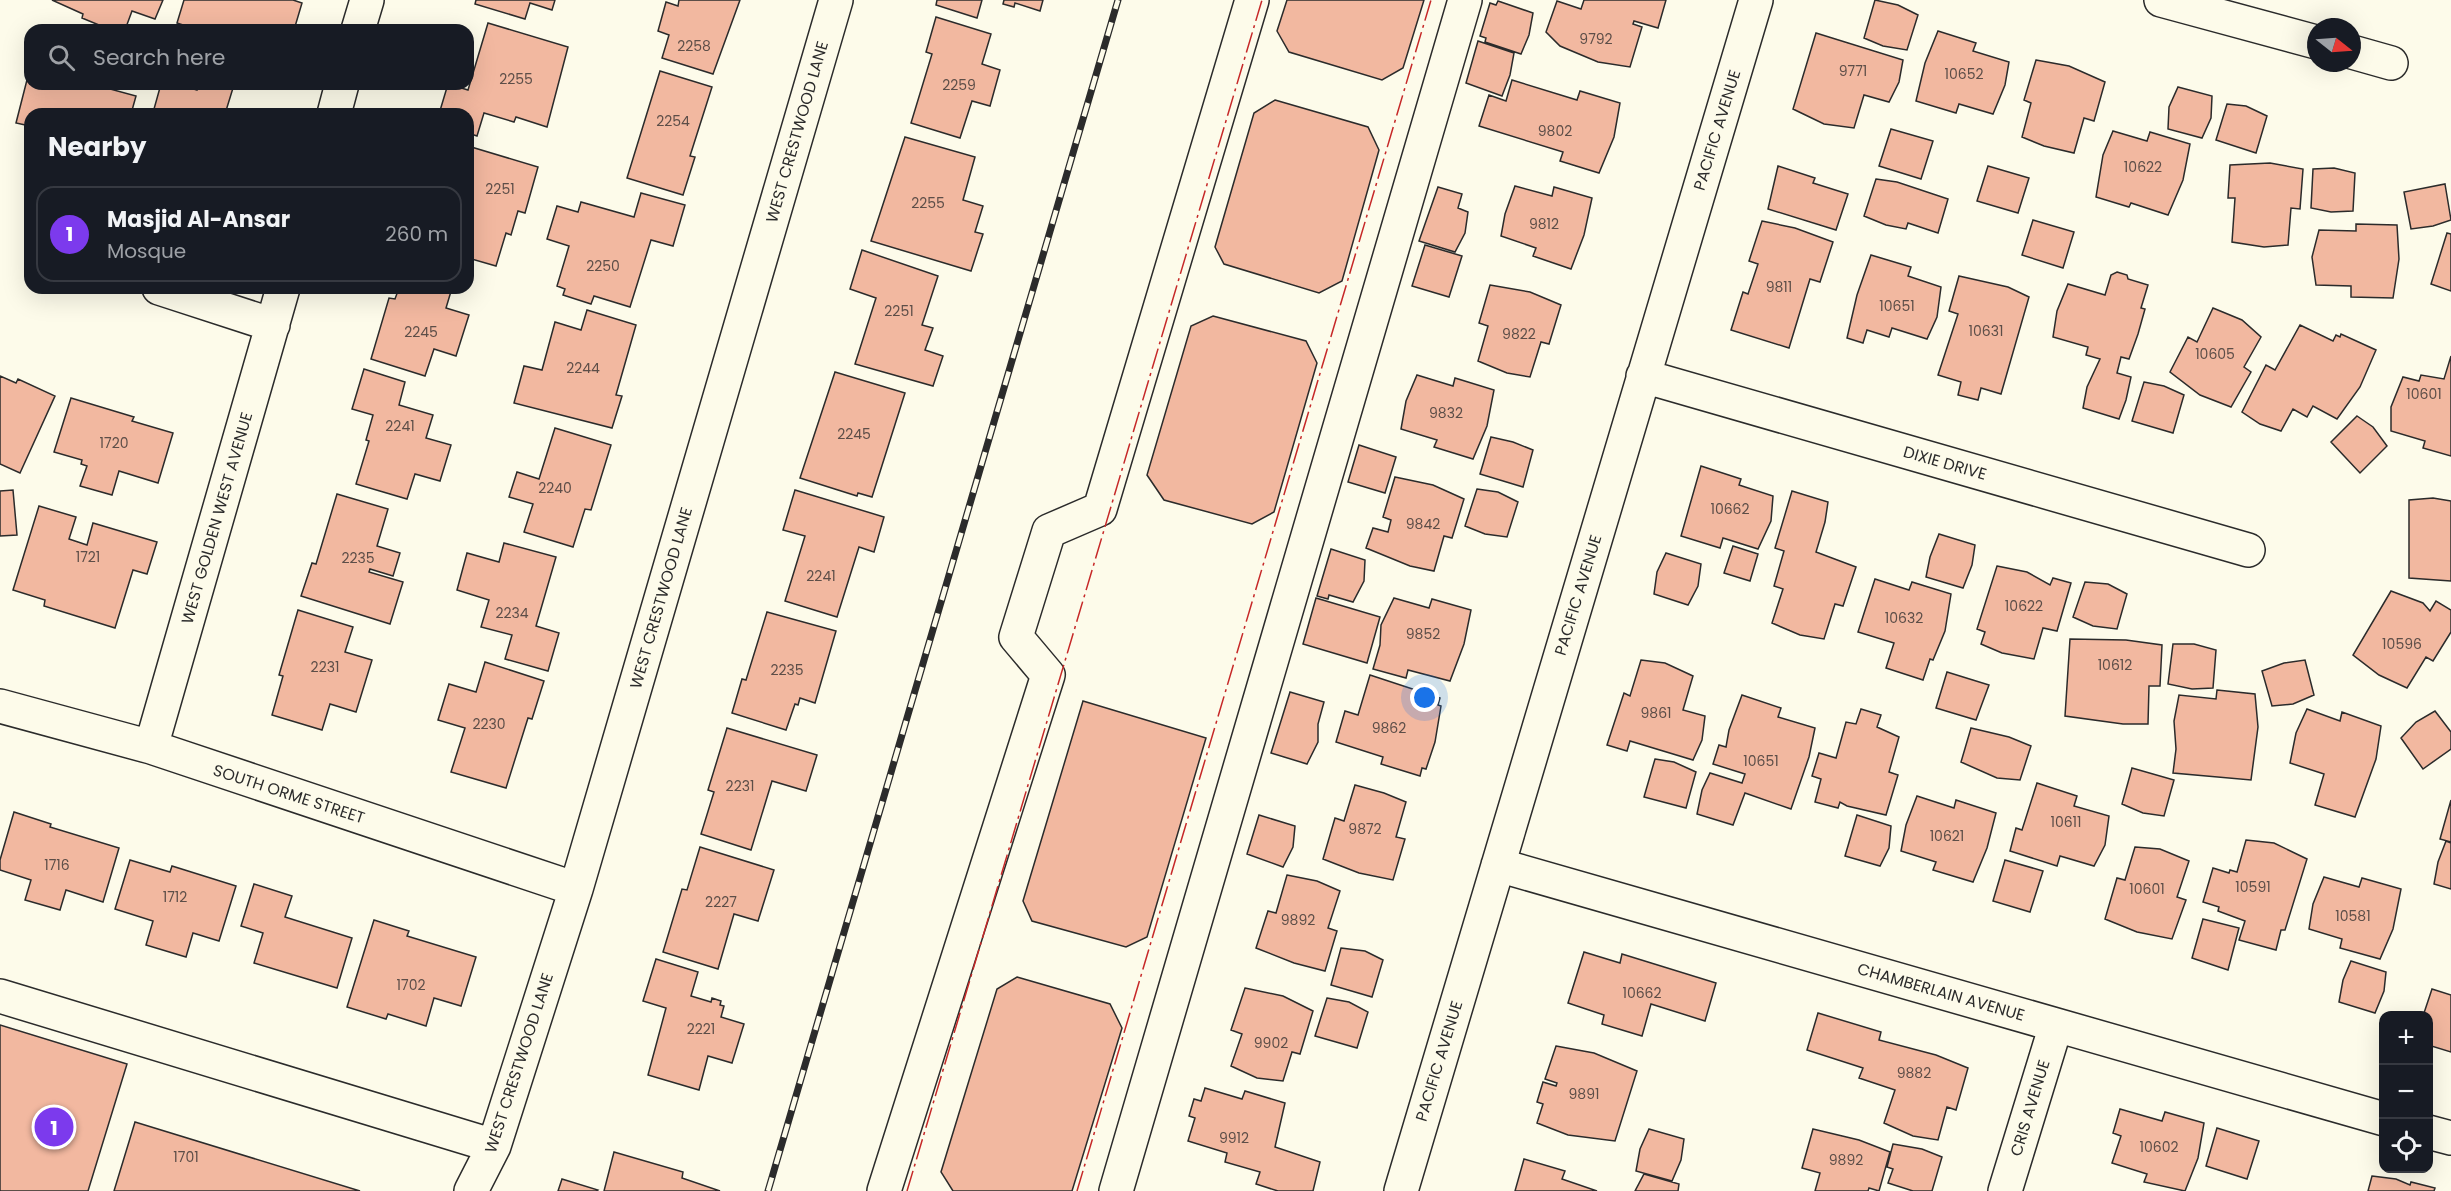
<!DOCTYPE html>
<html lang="en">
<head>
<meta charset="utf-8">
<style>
  :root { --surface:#171b24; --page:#20242c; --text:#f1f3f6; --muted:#9ea1a6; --line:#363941; --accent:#7c3aed }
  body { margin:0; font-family:Poppins,sans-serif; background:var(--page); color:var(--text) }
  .controls { position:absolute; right:18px; bottom:18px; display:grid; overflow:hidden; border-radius:12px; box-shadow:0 6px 24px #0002 }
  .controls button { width:54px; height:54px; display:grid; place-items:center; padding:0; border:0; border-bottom:2px solid var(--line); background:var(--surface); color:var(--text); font:30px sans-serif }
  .compass { position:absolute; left:2307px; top:18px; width:54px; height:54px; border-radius:50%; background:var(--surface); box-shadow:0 6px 24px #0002; rotate:107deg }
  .you { position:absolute; left:1425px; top:698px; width:21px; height:21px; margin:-15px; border:4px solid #fff; border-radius:50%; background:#1a73e8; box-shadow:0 0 0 9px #1a73e833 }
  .badge { display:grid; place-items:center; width:39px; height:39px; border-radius:50%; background:var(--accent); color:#fff; font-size:20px; font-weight:700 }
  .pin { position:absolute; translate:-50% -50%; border:3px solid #fff; box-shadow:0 2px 6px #0006 }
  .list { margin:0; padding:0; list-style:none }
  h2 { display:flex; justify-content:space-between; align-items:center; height:78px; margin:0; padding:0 24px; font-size:26px }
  h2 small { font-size:20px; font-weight:400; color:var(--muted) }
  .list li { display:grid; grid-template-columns:39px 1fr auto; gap:18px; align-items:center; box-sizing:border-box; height:96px; margin:0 12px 12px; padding:0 12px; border:2px solid var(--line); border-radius:18px }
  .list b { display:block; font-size:22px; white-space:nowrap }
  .list p { margin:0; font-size:20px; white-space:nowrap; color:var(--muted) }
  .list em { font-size:20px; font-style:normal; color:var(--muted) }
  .icon { flex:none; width:33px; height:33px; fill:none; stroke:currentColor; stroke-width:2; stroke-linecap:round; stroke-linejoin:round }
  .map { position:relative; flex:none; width:2451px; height:1191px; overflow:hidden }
  .search { position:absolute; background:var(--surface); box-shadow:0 6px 24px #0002; left:24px; top:24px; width:450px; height:66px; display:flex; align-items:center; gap:15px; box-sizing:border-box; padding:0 21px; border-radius:18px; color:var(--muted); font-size:22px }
  .panel { position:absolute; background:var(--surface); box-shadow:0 6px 24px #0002; left:24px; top:108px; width:450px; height:186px; border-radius:18px }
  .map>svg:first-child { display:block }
  .building { fill:#f2b8a0; stroke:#2b2b2b; stroke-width:1.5 }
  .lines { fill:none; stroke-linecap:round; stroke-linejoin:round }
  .minor-casing { stroke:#2b2b2b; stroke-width:36 }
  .minor { stroke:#fdfbea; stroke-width:33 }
  .rail-casing { stroke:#2b2b2b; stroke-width:7 }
  .rail { stroke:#fdfbea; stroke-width:4.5; stroke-dasharray:14; stroke-linecap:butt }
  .power { stroke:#c62828; stroke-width:1.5; stroke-dasharray:21 4.5 3 4.5; stroke-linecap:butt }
  .labels { text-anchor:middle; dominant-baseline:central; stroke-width:4.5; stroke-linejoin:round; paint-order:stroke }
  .number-label { font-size:14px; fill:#5d4e48 }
  .street-label { font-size:16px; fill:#2b2b2b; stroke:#fdfbea }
</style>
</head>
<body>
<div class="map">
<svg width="2451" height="1191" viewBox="0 0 2451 1191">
  <rect width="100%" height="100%" fill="#fdfbea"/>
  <path class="building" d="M52 0H163L155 19 132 11 125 30H111L82 18 83 14Z
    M184 0H293L302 3 294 30H198L177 23Z
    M476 0H555L552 10 530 3 525 19 475 4Z
    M679 0H740L713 74 662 58 669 35 658 31 666 2 678 6Z
    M937 0H982L977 18 936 5Z
    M1004 0H1043L1040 11 1015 3 1014 7 1003 4Z
    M1287 0H1424L1403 68 1382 80 1289 52 1277 31Z
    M1584 0H1666L1658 28 1634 21 1633 24 1642 27 1630 67 1598 62 1560 46 1546 32 1557 1 1581 9Z
    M1875 0 1898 5 1918 15 1907 50 1883 46 1864 38Z
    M1498 1 1533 13 1529 35 1521 54 1485 42 1486 38 1480 36 1490 3 1496 5Z
    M936 17 991 34 982 64 1000 70 990 106 972 101 960 138 911 123 932 54 926 52Z
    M488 23 568 47 547 127 516 117 514 122 484 113 477 136 468 133V114H439L448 84 468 90Z
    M1938 31 1976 43 1973 51 2009 62 2005 85 1993 114 1959 104 1956 113 1916 101 1925 63Z
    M1816 33 1903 60 1899 82 1889 102 1864 95 1854 128 1824 124 1793 109Z
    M1478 41 1514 53 1510 75 1502 96 1466 83Z
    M2036 60 2069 66 2105 82 2094 121 2084 118 2074 153 2044 146 2022 137 2031 103 2024 100Z
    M660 71 712 87 690 156 695 157 683 195 627 178Z
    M29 72 30 84H111L110 89 136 96 131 114H30V126L16 123Z
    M1512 80 1577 100 1580 91 1620 103 1614 137 1599 173 1560 161 1563 152 1479 126 1489 95 1506 101Z
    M161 84H177L197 90 199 84H220L233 88 225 114H156L157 109H154Z
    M2178 87 2212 96 2211 118 2202 138 2168 129 2169 107Z
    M1275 100 1368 127 1379 150 1342 281 1319 293 1224 264 1215 247 1254 113Z
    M2227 104 2246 106 2267 116 2256 153 2216 140Z
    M1891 129 1933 141 1921 179 1879 166Z
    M2113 131 2147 141 2150 132 2190 144 2183 180 2168 215 2131 203 2129 207 2096 197 2103 155Z
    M905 137 975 157 963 200 983 206 975 232 983 234 971 271 871 241Z
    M468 146 538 167 525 213 518 211 511 235 506 233 496 266 468 258Z
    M2270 163 2303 169 2300 209 2291 208 2288 245 2264 247 2232 242 2235 198H2228L2230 165Z
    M1778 166 1815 178 1813 183 1848 194 1836 230 1768 209Z
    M1988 166 2029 178 2018 213 1977 201Z
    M2334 168 2355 173 2353 211 2331 212 2311 208 2313 169Z
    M1876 179 1897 182 1948 199 1938 233 1908 223 1906 229 1886 225 1864 216Z
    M2445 184 2451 220 2433 226 2411 229 2404 192Z
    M1515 186 1552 196 1554 187 1592 198 1584 235 1571 269 1533 256 1536 248 1501 236 1505 214Z
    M1438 187 1462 194 1458 208 1468 212 1465 233 1455 252 1419 241Z
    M641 193 685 205 673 246 651 240 630 307 594 296 591 304 563 295 565 289 557 286 569 246 547 239 557 206 578 212 581 202 634 217Z
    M2033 220 2074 232 2063 268 2022 255Z
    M1762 221 1795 228 1833 242 1820 282 1810 279 1789 348 1731 330 1743 292 1748 294 1758 264 1749 261Z
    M2356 224 2397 225 2399 259 2393 298 2351 297V286L2316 285 2312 257 2319 230 2356 231Z
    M2447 233 2451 234V291L2431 284Z
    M1425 245 1462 256 1449 297 1412 286Z
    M862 250 938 276 922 325 933 328 925 350 943 356 933 386 855 364 876 298 850 289Z
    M1871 255 1911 267 1908 276 1941 287 1937 317 1927 339 1892 328 1889 337 1867 330 1863 343 1847 338 1857 295Z
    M2117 272 2127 275 2128 279 2148 285 2141 308 2145 309 2138 334 2129 359 2121 357 2117 373 2131 377 2126 400 2119 419 2083 408 2087 387 2100 359 2086 355 2088 347 2053 337 2057 311 2068 284 2105 295 2111 275Z
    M1959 276 2008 287 2029 297 2001 394 1981 388 1978 400 1958 395 1961 382 1938 375 1958 314 1949 311Z
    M1490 285 1530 292 1561 305 1549 344 1541 342 1530 377 1507 373 1478 361 1488 326 1479 323Z
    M399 288H452L446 308 469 315 456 356 434 349 425 376 371 359 389 298 395 299Z
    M2213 308 2242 320 2261 337 2244 367 2251 372 2231 407 2200 395 2170 372 2188 337 2197 342Z
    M587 310 636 325 616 395 622 396 612 428 514 403 524 366 542 370 555 322 581 330Z
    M1213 316 1306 341 1317 363 1274 512 1252 524 1164 500 1147 475 1191 326Z
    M2300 325 2333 341 2336 335 2340 337 2341 334 2376 350 2360 387 2337 419 2313 406 2307 417 2293 409 2281 431 2260 424 2242 412 2266 365 2275 370Z
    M2451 356V456L2423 448 2425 441 2391 431V407L2403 377 2419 381 2421 375 2444 379Z
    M364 369 405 382 399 405 433 415 426 438 451 445 440 481 415 474 407 499 356 484 369 441 366 440 373 415 352 409Z
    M835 372 905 393 872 497 858 493 857 496 800 478Z
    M1417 375 1453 386 1455 378 1494 390 1487 426 1473 459 1434 447 1437 440 1401 429 1406 401Z
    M0 376 16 383 18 379 55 396 20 473 0 464Z
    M2144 382 2164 386 2184 395 2173 433 2132 421Z
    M71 398 134 417 132 421 173 433 158 483 119 471 112 495 80 486 87 466 81 464 82 460 54 452Z
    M2357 416 2373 427 2387 446 2360 473 2331 442Z
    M555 428 611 445 591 510 585 509 573 547 524 532 533 504 509 497 517 472 539 479Z
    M1491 437 1513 442 1533 450 1523 487 1480 474Z
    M1359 445 1396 457 1385 493 1348 482Z
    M1701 466 1741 479 1739 485 1773 496 1771 521 1758 549 1723 538 1720 548 1681 536Z
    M1395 477 1433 485 1464 499 1452 538 1444 536 1434 571 1410 566 1366 548 1373 528 1388 532 1391 520 1383 517Z
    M1477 489 1498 492 1518 502 1507 537 1485 534 1465 526Z
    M13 490 17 535 0 536V491Z
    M795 490 884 517 874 552 859 547 837 617 785 601 805 536 783 530Z
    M1792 491 1828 502 1825 522 1816 552 1856 567 1843 606 1835 604 1824 639 1800 635 1772 623 1783 589 1774 586 1784 551 1775 548Z
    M337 494 388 509 377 546 400 553 393 576 370 569 369 572 403 582 390 624 301 596 312 563 316 564Z
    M2433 498 2451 501V581L2409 578V500Z
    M39 506 76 517 69 539 87 545 93 523 157 542 147 574 133 570 115 628 44 606 45 600 13 590Z
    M1939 534 1975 545 1972 565 1963 588 1926 577 1930 557Z
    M504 543 556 557 536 626 559 633 548 671 505 659 512 635 481 627 489 600 457 590 467 553 499 562Z
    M1733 546 1758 554 1750 581 1724 573Z
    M1331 549 1365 560 1364 581 1353 602 1329 595 1328 599 1317 596Z
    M1666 553 1701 564 1698 586 1688 605 1654 594 1657 572Z
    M1997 566 2027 572 2050 585 2053 578 2071 583 2057 631 2043 628 2034 659 2002 653 1981 644 1985 632 1977 629Z
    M1875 579 1909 590 1912 582 1951 594 1945 631 1933 660 1930 659 1923 680 1886 668 1894 643 1858 632Z
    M2085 582 2108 584 2127 594 2117 629 2093 626 2073 617Z
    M2391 591 2423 603 2430 611 2436 601 2451 610V632L2433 661 2426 657 2407 688 2379 675 2353 655Z
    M1316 598 1380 617 1367 663 1303 644Z
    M1394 598 1429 608 1432 599 1471 610 1464 644 1450 681 1408 670 1406 678 1373 669 1380 645 1381 625Z
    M298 610 353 627 345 652 372 660 356 712 330 704 322 730 272 715 283 676 279 675Z
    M767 612 836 631 815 703 800 698 798 705 795 704 786 730 732 713 742 679 746 680Z
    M2070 639 2126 640 2162 645 2160 686H2149L2148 724H2123L2065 716Z
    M2173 644H2194L2216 650 2213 688 2192 689 2168 684Z
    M1641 660 1665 663 1693 676 1683 710 1705 716 1702 740 1693 760 1630 741 1627 751 1607 745 1624 693 1630 696Z
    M2305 660 2314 695 2293 704 2272 706 2262 671 2284 663Z
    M485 662 544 681 532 719 528 718 506 788 451 772 465 728 438 720 449 684 476 692Z
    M1947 672 1989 685 1976 720 1936 708Z
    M1370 675 1440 698 1438 705 1441 706 1435 742 1426 769 1422 768 1420 776 1381 764 1383 757 1336 742 1345 711 1358 715Z
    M2217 690 2255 694 2258 727 2251 780 2173 773 2176 749 2174 721 2179 695 2216 699Z
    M1290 692 1324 702 1318 724V742L1307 764 1271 753Z
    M1742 695 1781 708 1778 717 1815 728 1809 757 1791 809 1745 793 1733 825 1697 814 1702 790 1710 773 1742 783 1745 774 1713 764 1719 745 1726 747 1729 730Z
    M1083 701 1206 738 1147 937 1126 947 1032 921 1023 901Z
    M1861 709 1881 715 1877 727 1899 737 1889 772 1898 775 1886 815 1847 806 1840 802 1838 808 1815 802 1821 779 1812 776 1819 753 1836 758 1846 722 1856 724Z
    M2307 709 2340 721 2342 712 2381 726 2376 759 2355 817 2315 805 2324 774 2290 763 2296 733Z
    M2435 711 2451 732V749L2423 769 2401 738 2416 722Z
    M727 728 817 755 806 791 772 781 751 850 701 834 714 792 708 790Z
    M1971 728 2009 737 2031 746 2020 780 1997 778 1961 762Z
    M1655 759 1674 762 1696 772 1686 808 1644 797Z
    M2132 768 2174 780 2164 816 2143 813 2122 804Z
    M2037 783 2077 796 2074 806 2109 816 2105 845 2094 866 2060 856 2057 866 2010 851 2016 828 2022 830Z
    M1355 785 1384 793 1406 802 1396 837 1405 839 1393 880 1359 873 1323 859 1335 818 1344 821Z
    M1917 796 1954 808 1956 800 1996 813 1987 848 1973 882 1933 870 1936 862 1901 851 1906 825Z
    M2451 800V842L2440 839Z
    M14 812 51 824 50 827 119 848 103 902 66 890 60 910 25 900 31 880 0 870V860Z
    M1259 815 1295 826 1293 847 1283 867 1247 854Z
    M1857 815 1891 826 1889 848 1880 866 1845 856Z
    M2246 840 2274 843 2307 859 2285 930H2281L2276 950 2239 940 2245 921 2218 911 2219 907 2203 902 2213 868 2229 873 2230 870 2237 872Z
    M2446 841 2451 843V889L2434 884 2438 862Z
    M700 847 774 870 758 921 734 914 718 969 663 952 682 889 687 890Z
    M2135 847 2160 849 2189 861 2177 897 2186 900 2172 939 2137 932 2105 919 2117 878 2125 880Z
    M130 860 170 872 172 866 236 886 219 941 193 933 186 957 146 945 153 921 115 909Z
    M2005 860 2043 871 2030 912 1993 901Z
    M1287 875 1317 881 1340 891 1328 928 1337 931 1325 971 1294 963 1256 948 1268 911 1276 913Z
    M2324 877 2359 887 2362 878 2401 889 2393 929 2380 959 2340 948 2342 939 2309 929 2313 904Z
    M254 884 292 896 285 917 352 938 337 988 254 963 263 933 241 926Z
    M2203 919 2239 928 2228 970 2192 958Z
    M374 920 409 931 407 936 476 957 461 1006 434 998 426 1026 388 1014 386 1019 347 1007Z
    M1341 948 1365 951 1383 960 1372 997 1331 985Z
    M1584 952 1620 963 1622 954 1716 983 1705 1021 1651 1004 1642 1036 1602 1024 1604 1015 1568 1003Z
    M656 959 698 972 691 996 711 1002 712 998 721 1001 720 1005 724 1006 721 1017 744 1024 732 1063 708 1056 699 1090 648 1075 666 1008 643 1001Z
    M2351 961 2386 972 2384 991 2375 1013 2339 1002 2343 980Z
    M1017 977 1110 1004 1122 1028 1072 1191H953L941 1172 997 989Z
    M1245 988 1283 996 1313 1011 1300 1054 1292 1052 1283 1081 1257 1078 1231 1066 1242 1034 1231 1030Z
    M2432 989 2451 995V1052L2428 1045V1016H2423Z
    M1327 998 1349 1002 1368 1012 1357 1048 1315 1036Z
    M1818 1013 1881 1032 1879 1040 1936 1055 1968 1068 1956 1110 1947 1107 1938 1140 1913 1136 1884 1123 1895 1090 1859 1078 1863 1068 1807 1050Z
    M0 1025 127 1064 88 1191H0Z
    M1556 1046 1594 1053 1637 1071 1615 1141 1568 1135 1537 1123 1543 1104 1537 1102 1543 1082 1556 1086 1557 1083 1545 1079Z
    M1205 1088 1242 1099 1245 1091 1285 1103 1275 1147 1320 1162 1313 1191H1278L1256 1184 1260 1172 1225 1162 1227 1153 1188 1141 1195 1118 1189 1116 1194 1099 1201 1101Z
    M2120 1109 2162 1121 2165 1112 2204 1123 2198 1158 2185 1191 2144 1182 2147 1174 2112 1163 2121 1136 2113 1133Z
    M135 1122 360 1191H114Z
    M2217 1128 2259 1141 2247 1179 2206 1166Z
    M1649 1129 1684 1139 1681 1160 1672 1181 1636 1171 1640 1149Z
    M1813 1129 1859 1140 1890 1152 1879 1191 1869 1188 1868 1191H1815L1820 1173 1802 1168Z
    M1893 1144 1922 1149 1942 1157 1932 1191H1913L1888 1183 1893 1169 1887 1167Z
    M614 1152 683 1172 682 1178 720 1191H604Z
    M1524 1159 1565 1171 1562 1179 1597 1191H1515Z
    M1644 1174 1679 1184 1678 1191H1635Z
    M2372 1176 2396 1179 2410 1185 2411 1182 2435 1188 2434 1191H2368Z
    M562 1179 598 1190 597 1191H558Z"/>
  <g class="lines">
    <defs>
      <path id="minor" d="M2161 0 2316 42
        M358 30 367 0
        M2352 52 2391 63
        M334 114 342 84
        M159 288 273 325
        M1643 376 2248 550
        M0 706 151 747 576 889
        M151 747 283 288
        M1498 865 2384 1119
        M0 996 494 1146
        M2428 1132 2451 1138
        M471 1191 494 1146 576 889 836 0
        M884 1191 1048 675 1016 637 1049 531 1100 509 1252 0
        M1116 1191 1465 0
        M1401 1191 1756 0
        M2005 1191 2056 1025"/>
    </defs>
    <use href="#minor" class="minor-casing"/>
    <use href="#minor" class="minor"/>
    <defs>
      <path id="rail" d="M768 1191 1118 0"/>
    </defs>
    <use href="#rail" class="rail-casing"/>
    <use href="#rail" class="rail"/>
    <path class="power" d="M907 1191 1262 0
      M1077 1191 1431 0"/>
  </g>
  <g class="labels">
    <g class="number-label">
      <text x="1596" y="39">9792</text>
      <text x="694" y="46">2258</text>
      <text x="1853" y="71">9771</text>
      <text x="1964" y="74">10652</text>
      <text x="516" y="79">2255</text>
      <text x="959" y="85">2259</text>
      <text x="673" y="121">2254</text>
      <text x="1555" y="131">9802</text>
      <text x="2143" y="167">10622</text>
      <text x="500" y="189">2251</text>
      <text x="928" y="203">2255</text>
      <text x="1544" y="224">9812</text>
      <text x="603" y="266">2250</text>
      <text x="1779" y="287">9811</text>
      <text x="1897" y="306">10651</text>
      <text x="899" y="311">2251</text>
      <text x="1986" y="331">10631</text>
      <text x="421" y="332">2245</text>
      <text x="1519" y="334">9822</text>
      <text x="2215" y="354">10605</text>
      <text x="583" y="368">2244</text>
      <text x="2424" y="394">10601</text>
      <text x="1446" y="413">9832</text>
      <text x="400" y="426">2241</text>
      <text x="854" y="434">2245</text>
      <text x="114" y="443">1720</text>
      <text x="555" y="488">2240</text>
      <text x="1730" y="509">10662</text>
      <text x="1423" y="524">9842</text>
      <text x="88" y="557">1721</text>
      <text x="358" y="558">2235</text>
      <text x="821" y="576">2241</text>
      <text x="2024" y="606">10622</text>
      <text x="512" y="613">2234</text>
      <text x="1904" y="618">10632</text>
      <text x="1423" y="634">9852</text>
      <text x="2402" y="644">10596</text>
      <text x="2115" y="665">10612</text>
      <text x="325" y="667">2231</text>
      <text x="787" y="670">2235</text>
      <text x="1656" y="713">9861</text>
      <text x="489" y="724">2230</text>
      <text x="1389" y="728">9862</text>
      <text x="1761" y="761">10651</text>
      <text x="740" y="786">2231</text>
      <text x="2066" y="822">10611</text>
      <text x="1365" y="829">9872</text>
      <text x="1947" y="836">10621</text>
      <text x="57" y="865">1716</text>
      <text x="2253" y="887">10591</text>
      <text x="2147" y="889">10601</text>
      <text x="175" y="897">1712</text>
      <text x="721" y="902">2227</text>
      <text x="2353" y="916">10581</text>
      <text x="1298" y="920">9892</text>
      <text x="411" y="985">1702</text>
      <text x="1642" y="993">10662</text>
      <text x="701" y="1029">2221</text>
      <text x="1271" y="1043">9902</text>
      <text x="1914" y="1073">9882</text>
      <text x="1584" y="1094">9891</text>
      <text x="1234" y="1138">9912</text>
      <text x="2159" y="1147">10602</text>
      <text x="186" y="1157">1701</text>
      <text x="1846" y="1160">9892</text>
    </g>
    <g class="street-label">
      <text transform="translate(1717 130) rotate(-73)">PACIFIC AVENUE</text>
      <text transform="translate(797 132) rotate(-74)">WEST CRESTWOOD LANE</text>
      <text transform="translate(1945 463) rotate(16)">DIXIE DRIVE</text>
      <text transform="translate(217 518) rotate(-74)">WEST GOLDEN WEST AVENUE</text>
      <text transform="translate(1578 595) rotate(-73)">PACIFIC AVENUE</text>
      <text transform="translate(661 598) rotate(-74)">WEST CRESTWOOD LANE</text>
      <text transform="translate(289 794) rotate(18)">SOUTH ORME STREET</text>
      <text transform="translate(1941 992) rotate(16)">CHAMBERLAIN AVENUE</text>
      <text transform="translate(1439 1061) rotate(-73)">PACIFIC AVENUE</text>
      <text transform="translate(519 1063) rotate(-72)">WEST CRESTWOOD LANE</text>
      <text transform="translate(2030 1108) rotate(-73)">CRIS AVENUE</text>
    </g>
  </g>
</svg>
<div class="controls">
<button>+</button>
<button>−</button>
<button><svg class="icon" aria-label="locate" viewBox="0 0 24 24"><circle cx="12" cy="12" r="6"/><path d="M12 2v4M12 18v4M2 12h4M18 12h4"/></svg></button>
</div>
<svg class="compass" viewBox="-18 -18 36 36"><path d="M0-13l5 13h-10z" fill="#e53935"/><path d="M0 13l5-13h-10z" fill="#9ea1a6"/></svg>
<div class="you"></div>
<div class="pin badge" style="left:54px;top:1127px">1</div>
<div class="search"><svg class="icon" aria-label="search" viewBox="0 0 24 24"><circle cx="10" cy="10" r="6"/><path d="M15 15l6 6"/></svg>Search here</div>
<section class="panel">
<h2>Nearby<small></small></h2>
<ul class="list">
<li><span class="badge">1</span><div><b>Masjid Al-Ansar</b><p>Mosque</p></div><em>260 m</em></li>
</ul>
</section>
</div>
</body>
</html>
